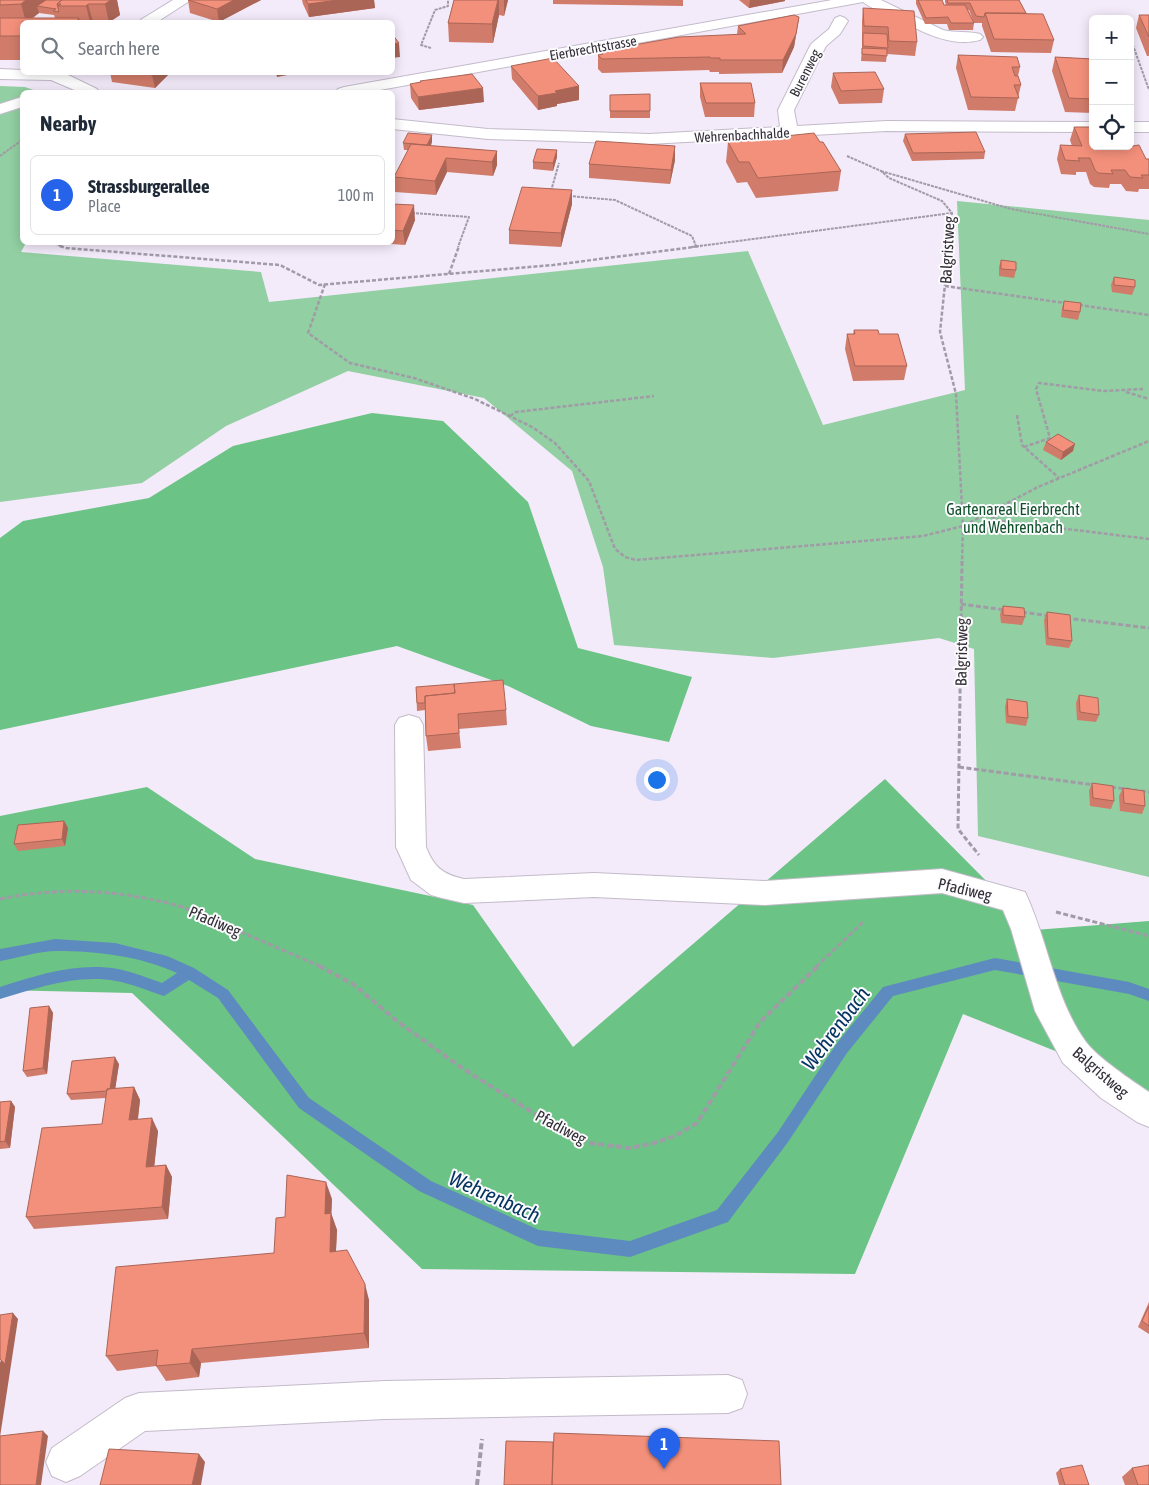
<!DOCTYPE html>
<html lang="en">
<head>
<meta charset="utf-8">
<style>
  :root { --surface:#fff; --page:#f2f2f3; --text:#1f2937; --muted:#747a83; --line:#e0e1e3; --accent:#2563eb }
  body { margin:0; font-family:"Asap Condensed",sans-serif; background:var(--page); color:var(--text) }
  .controls { position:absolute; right:15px; top:15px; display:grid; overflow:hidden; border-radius:8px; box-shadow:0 2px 12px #0003 }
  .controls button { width:45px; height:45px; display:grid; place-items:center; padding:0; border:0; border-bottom:1px solid var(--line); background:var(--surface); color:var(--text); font:25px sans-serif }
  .you { position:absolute; left:656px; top:779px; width:18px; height:18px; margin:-12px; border:4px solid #fff; border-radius:50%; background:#1a73e8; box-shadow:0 0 0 8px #1a73e833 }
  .badge { display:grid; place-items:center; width:32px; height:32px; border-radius:50%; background:var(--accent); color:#fff; font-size:16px; font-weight:700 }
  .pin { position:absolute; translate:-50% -41px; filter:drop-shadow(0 1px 2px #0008) }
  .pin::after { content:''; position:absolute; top:26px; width:18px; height:15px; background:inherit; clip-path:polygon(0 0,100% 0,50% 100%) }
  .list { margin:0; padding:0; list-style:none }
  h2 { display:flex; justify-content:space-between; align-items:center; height:65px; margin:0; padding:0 20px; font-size:21px }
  h2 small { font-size:16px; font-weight:400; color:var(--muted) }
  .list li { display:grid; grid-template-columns:32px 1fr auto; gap:15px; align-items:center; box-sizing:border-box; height:80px; margin:0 10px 10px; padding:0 10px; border:1px solid var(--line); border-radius:8px }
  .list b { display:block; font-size:19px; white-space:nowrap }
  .list p { margin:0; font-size:16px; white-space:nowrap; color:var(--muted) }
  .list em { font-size:16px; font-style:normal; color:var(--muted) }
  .icon { flex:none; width:28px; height:28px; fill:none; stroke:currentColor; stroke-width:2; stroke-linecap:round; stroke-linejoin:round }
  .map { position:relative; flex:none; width:1149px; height:1485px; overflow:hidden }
  .search { position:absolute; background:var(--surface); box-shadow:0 2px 12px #0003; left:20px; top:20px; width:375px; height:55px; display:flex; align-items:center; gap:12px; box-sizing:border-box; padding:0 18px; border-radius:8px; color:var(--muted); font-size:19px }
  .panel { position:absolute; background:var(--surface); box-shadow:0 2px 12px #0003; left:20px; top:90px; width:375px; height:155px; border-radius:8px }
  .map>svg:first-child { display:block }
  .green { fill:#92cfa2 }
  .forest { fill:#6bc385 }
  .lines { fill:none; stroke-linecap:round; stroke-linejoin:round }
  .stream { fill:#5e8bbf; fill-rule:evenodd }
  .minor-casing { stroke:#c3bbca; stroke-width:2 }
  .path-far3 { stroke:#a19ba7; stroke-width:2; stroke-dasharray:3 1; stroke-linecap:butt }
  .path-far2 { stroke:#a19ba7; stroke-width:2.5; stroke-dasharray:4 2; stroke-linecap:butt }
  .path-far1 { stroke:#a19ba7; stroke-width:3; stroke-dasharray:5 2.5; stroke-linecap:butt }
  .path { stroke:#a19ba7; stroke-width:4; stroke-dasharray:6 3; stroke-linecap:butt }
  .minor { fill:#fff; fill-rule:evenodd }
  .wall { fill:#d17c6a; fill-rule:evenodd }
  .shaded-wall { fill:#aa6556 }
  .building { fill:#f3907b; stroke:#aa6556 }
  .labels { text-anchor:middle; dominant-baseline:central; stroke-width:4; stroke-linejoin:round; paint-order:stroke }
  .far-street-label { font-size:14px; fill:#312e34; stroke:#fcfbfe }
  .street-label { font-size:16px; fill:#312e34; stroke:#fcfbfe }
  .park-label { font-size:16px; fill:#0e5129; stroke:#fcfbfe }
  .near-water-label { font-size:21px; font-style:italic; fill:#053561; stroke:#fcfbfe }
</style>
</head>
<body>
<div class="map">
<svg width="1149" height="1485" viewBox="0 0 1149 1485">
  <rect width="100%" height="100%" fill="#f3eafa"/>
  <path class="green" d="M0 86 25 87 39 92H22V242L26 243 21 252 261 272 269 302 748 251 823 425 965 390 957 201 1149 220V877L978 836 974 649 939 638 773 658 614 645 603 567 572 471 484 398 348 371 226 426 142 483 0 502Z"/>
  <path class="forest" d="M372 413 443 421 528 502 578 648 692 677 669 742 591 726 508 686 397 646 0 730V538L23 521 149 498 233 446Z
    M885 779 1035 930 1149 921V1103L1095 1067 963 1014 855 1274 422 1269 132 993 0 990V816L147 787 255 859 473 905 573 1047Z"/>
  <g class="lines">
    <path class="stream" d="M55 939 115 943 167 956 194 968 228 990 309 1098 431 1181 539 1230 630 1241 717 1210 778 1132 837 1043 883 987 995 958 1129 982 1149 989V1001L1129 994 995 970 893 996 847 1053 788 1142 728 1222 630 1257 538 1246 419 1191 299 1108 218 998 189 980 164 996C148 991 133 984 116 981 76 974 38 988 0 999V987C38 975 77 962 118 969 133 972 148 978 162 983L177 973C140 956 96 951 57 951 38 951 18 958 0 961V949Z"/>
    <defs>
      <path id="minor" d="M173 0H191L157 22H139L142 19Z
        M832 0H881L943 30C956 33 968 31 980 34L983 37 980 40C950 48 921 31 895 18 884 13 872 9 863 2L369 92H336L338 89 344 87Z
        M840 16 845 18 848 21 840 34 826 46 794 110 797 126 886 121 1093 122V132L886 131 649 144 488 139 392 129V119L488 129 649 134 780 127 778 110 811 44 829 29 835 18Z
        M0 69 22 70V72H62L97 89 99 92H79L51 80 0 79Z
        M22 97V107L0 114V104Z
        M1130 122H1149V132H1130Z
        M409 715 419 718 423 725 426 847C434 867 442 874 464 879L594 873 765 881 942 869 1025 892C1048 940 1055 1000 1086 1042 1098 1058 1131 1080 1149 1092V1127L1137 1122 1101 1098 1063 1063 1035 1011 1011 929 1003 910 942 893 765 905 594 897 464 903 442 898 431 895 411 880 396 847 395 725 399 718Z
        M728 1375 742 1380 747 1394 742 1408 728 1413 385 1419 145 1431 80 1476 66 1482 52 1476 46 1462 52 1448 125 1398 139 1393 385 1381Z"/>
    </defs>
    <use href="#minor" class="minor-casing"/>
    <path class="path-far3" d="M1130 37 1149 90
      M431 48 421 45 435 10 448 6V0
      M0 156 22 140
      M847 156 881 171 889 178 942 201 952 213 949 247
      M881 171 1011 209 1149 234
      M551 191 559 163
      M569 196 615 200 692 236 696 246
      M412 213 469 217 458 247
      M51 242 63 247
      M692 247 952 213"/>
    <path class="path-far2" d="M60 246 66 248 280 265 319 285 553 265 701 246
      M949 246 940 332 956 394 963 526 962 563
      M449 274 459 246
      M325 284 308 333 350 363 414 378 475 399 532 427 555 443 589 481 615 549 625 557 636 560 923 536 963 526 1038 487 1149 441
      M945 286 1065 303
      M1079 305 1149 315
      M1126 392 1149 399
      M1017 415 1022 445 1059 478
      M510 416 516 412 654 396
      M1024 447 1050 438 1036 389 1039 383 1104 391 1143 389
      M986 514 1001 521 1149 539"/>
    <path class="path-far1" d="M962 561 958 829 979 855
      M961 604 1005 610
      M1022 612 1050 616
      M1066 618 1149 628
      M959 767 1095 785
      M1111 787 1149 792
      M0 899C62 886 122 890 183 907L322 967
      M1056 912 1149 936
      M816 967 864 921"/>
    <path class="path" d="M319 966 353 984 397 1021 462 1068 567 1134 589 1143 629 1148 651 1144 675 1136 697 1123 760 1022 818 966
      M477 1485 482 1439"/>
    <use href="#minor" class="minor"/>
  </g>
  <path class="wall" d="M0 0H117L120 15 110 22H22V60H0ZM39 13 54 15 55 18H33Z
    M188 0H261L219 22 190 13Z
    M302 0H374L375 8 309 17 303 4Z
    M454 0H508L504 16 499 15 493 43 449 42 448 23Z
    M553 0H683V6L553 4Z
    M739 0H785V1L749 8Z
    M916 0H942L944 5H946L945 2V0H1019L1026 13 1054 40 1051 53 991 52 982 26V23H974L969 10H968L974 23 973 30H949L947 24H925L916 4Z
    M863 8 917 42 915 56 887 54 886 62 861 61 862 48V21Z
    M1139 15H1149V56H1147L1136 28Z
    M799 17 794 47 782 73 719 74V72H710L709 70 602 73 598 69V55H600V51L737 34 738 26Z
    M958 55 1020 67 1018 76 1021 85 1015 111 968 110 956 68Z
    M1055 57 1093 59V113L1065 112 1052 71Z
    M511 66 579 86V100L557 104V106L538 110 512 79Z
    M110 72H171L155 88 112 82Z
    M833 73 884 89 882 103 839 104 831 87Z
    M420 81 484 102 419 110 411 98 410 84 420 83Z
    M700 83 755 103 754 117H705L700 97Z
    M610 95 650 111V118H610Z
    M1074 127 1093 146H1132L1146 159H1149V189H1139L1138 192 1126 191 1121 184H1110L1109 188 1094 187 1090 184 1086 172H1076V175L1061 174 1057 159 1060 145 1072 146 1070 140Z
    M905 134 985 152 984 159 912 161 903 141Z
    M432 135V142L431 146 497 151V165L493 176 447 172 436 195 395 192 394 177 408 150H404L403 143Z
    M728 142 841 171 838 191 756 198 747 182 737 183 726 162Z
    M675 146V160L670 184 589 178V164Z
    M557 150V157L553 171 533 169V162Z
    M392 204 415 220 405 245 366 242H392Z
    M572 204 561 247 509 244V230Z
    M1001 260 1016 270 1014 278 999 276V267Z
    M1114 277 1135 287 1132 295 1112 292 1111 285Z
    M1064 301 1080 312 1078 320 1061 317 1062 308Z
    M854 330 879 334 907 366 904 380 853 381 845 349 847 334H853Z
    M1046 442 1073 451 1061 460 1043 450Z
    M1003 606 1025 617 1022 625 1001 623 1000 614Z
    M1047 612 1072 641 1069 648 1046 645 1044 620Z
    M416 687 506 710 507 725 459 729 461 748 428 751 426 736 425 710 417 711Z
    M1079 695 1099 715 1096 722 1077 720 1076 703Z
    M1007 699 1028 718 1026 726 1006 723 1005 707Z
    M1092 783 1114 801 1111 809 1090 806 1089 791Z
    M1123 788 1145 806 1142 814 1120 811 1119 796Z
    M64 821 68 828 65 846 18 851 14 844Z
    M49 1006 53 1013 47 1074 27 1077 23 1071Z
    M119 1064 115 1089 134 1087 140 1100 138 1119 158 1131 154 1166 166 1165 172 1177 168 1219 34 1229 26 1217 102 1124 106 1098 71 1100 67 1094Z
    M11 1101 15 1107 10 1148 0 1149V1102Z
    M332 1199 331 1213 337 1230 336 1251 369 1300V1348L201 1363 199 1377 166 1381 156 1366 117 1371 106 1356 274 1253 285 1217Z
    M1149 1302V1334L1138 1327Z
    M1132 1468 1149 1485H1125L1122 1477Z
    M1060 1469 1089 1485H1059L1056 1473Z"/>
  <path class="shaded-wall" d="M26 0H52L37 6 39 13 26 22 21 4Z
    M111 0H117L120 15 109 22 105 4Z
    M234 0H261L219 22 217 9Z
    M338 0H374L375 8 309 17 308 4Z
    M498 0H499V15L493 43 492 24Z
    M504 0H508L504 16Z
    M750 0H785V1L749 8Z
    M88 4 93 22H90L86 6Z
    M799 17 794 47 782 73 783 60Z
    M79 18 80 22H76Z
    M399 43 400 57 392 58V44Z
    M154 72H171L155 88 152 75Z
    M276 72H303L277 77Z
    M579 86V100L557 104V106L538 110V96L555 91Z
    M483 88 484 102 419 110 418 97Z
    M432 135V142L427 152V145Z
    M675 146V160L670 184 671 170Z
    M557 150V157L553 171V163Z
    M497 151V165L493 176 492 162Z
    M446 158 447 172 436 195 435 181Z
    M572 190V204L561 247V233Z
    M414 205 415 220 405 245 403 231Z
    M1075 444 1073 451 1061 460 1063 452Z
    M64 821 68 828 65 846 62 839Z
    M49 1006 53 1013 47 1074 43 1068Z
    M115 1057 119 1064 114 1097 110 1091Z
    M134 1087 140 1100 136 1133 129 1120Z
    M11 1101 15 1107 10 1148 5 1141Z
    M152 1118 158 1131 153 1179 146 1167Z
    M166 1165 172 1177 168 1219 162 1207Z
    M326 1182 332 1199 331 1224V1213L337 1230 335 1268 330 1252 325 1214Z
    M365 1284 369 1300V1348L364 1333Z
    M13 1313 18 1319 0 1437V1363Z
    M192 1349 201 1363 199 1377 190 1363Z
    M43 1431 48 1436 41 1485H36Z
    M199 1454 205 1462 201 1485H192Z"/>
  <path class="building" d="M0 0H26L21 4 1 5H0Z
    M46 0H62L57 4 59 12 53 11 56 9 37 6Z
    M62 0H111L105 4H88L86 6H58L61 4H57Z
    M188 0H234L217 9Z
    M306 0H338L308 4Z
    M454 0H498L492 24 448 23Z
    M918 0H942L944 5H965L974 23H951L948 17 926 18Z
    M947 0H1019L1026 13H985L984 17 976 16 970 3H948Z
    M863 8 914 11 917 42 889 41 888 27 864 26Z
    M985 13 1043 14 1054 40 994 39Z
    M794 15 799 17 796 34 783 60H720V58H711L710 57 602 59 598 55 603 54 600 51 679 37 746 34 738 26Z
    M1139 15H1149V37Z
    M0 18H79L76 22H22V36H0Z
    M863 33 887 34 888 48 863 46Z
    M392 34 399 43 392 44Z
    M862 48 887 49V56L862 54Z
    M958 55 1017 57 1020 67H1012L1015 76H1018L1021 85H1014L1019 98 971 97Z
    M1055 57 1093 59V99L1069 98Z
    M553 58 579 86 555 91 557 93 538 96 511 66Z
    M136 72H154L152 75Z
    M875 72 884 89 841 91 833 73Z
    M472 74 483 88 418 97 410 84 421 82 420 81Z
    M700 83H751L755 103H706Z
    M650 94V111H610V95Z
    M1074 127H1093V146H1130V142H1131L1132 146 1139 145 1146 159H1149V175H1141L1143 178 1130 177 1125 170H1111L1113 174 1098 173 1095 170 1090 158H1078L1080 161 1065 160 1060 145 1082 146Z
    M976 132 985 152 913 153 905 134Z
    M408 133 432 135 427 145 403 143Z
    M814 133 820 142H823L841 171 758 178 749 162H739L728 142Z
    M596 141 675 146 671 170 589 164Z
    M411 144 497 151 492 162 446 158 435 181 394 177Z
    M537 149 557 150 553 163 533 162Z
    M522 187 572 190 561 233 509 230Z
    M392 204 414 205 403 231 392 230Z
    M1001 260 1016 262V270L1001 269Z
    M1114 277 1135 280V287L1114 285Z
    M1064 301 1081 303 1080 312 1063 310Z
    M854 330H878L879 334H898L907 366H855L847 334H855Z
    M1058 434 1075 444 1063 452 1046 442Z
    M1003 606 1024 608 1025 617 1003 615Z
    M1047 612 1070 615 1072 641 1048 638Z
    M503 680 506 710 458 714 459 733 426 736 425 696 455 693 454 684Z
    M454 684 455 693 425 696V703H417L416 687Z
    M1079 695 1098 698 1099 715 1080 712Z
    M1007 699 1027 702 1028 718 1008 716Z
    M1092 783 1113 786 1114 801 1093 798Z
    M1123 788 1144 791 1145 806 1124 803Z
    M64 821 62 839 14 844 18 825Z
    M49 1006 43 1068 23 1071 30 1008Z
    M115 1057 110 1089H107V1091L67 1094 72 1061Z
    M134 1087 129 1120 152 1118 146 1167 166 1165 162 1207 26 1217 42 1128 102 1124 107 1089Z
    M11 1101 5 1141 0 1142V1102Z
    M287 1175 326 1182 325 1214 331 1213 330 1252 347 1250 365 1284 364 1333 192 1349 190 1363 156 1366 158 1350 106 1356 116 1267 274 1253 276 1218 285 1217Z
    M1149 1306V1326L1142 1321Z
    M13 1313 5 1364 0 1359V1315Z
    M43 1431 36 1485H0V1436Z
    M554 1433 779 1441 781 1485H552Z
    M506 1441 553 1442 552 1485H504Z
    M109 1449 199 1454 192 1485H100Z
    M1082 1465 1089 1485H1065L1060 1469Z
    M1149 1465V1485H1138L1132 1468Z"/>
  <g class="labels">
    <g class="far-street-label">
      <text transform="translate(593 48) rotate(-10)">Eierbrechtstrasse</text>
      <text transform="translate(805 73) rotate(-63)">Burenweg</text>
      <text transform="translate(742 135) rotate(-3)">Wehrenbachhalde</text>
    </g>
    <g class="street-label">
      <text transform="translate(947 250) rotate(-87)">Balgristweg</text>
      <text transform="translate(961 652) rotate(-89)">Balgristweg</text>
      <text transform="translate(965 889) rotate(13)">Pfadiweg</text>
      <text transform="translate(215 921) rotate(23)">Pfadiweg</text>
      <text transform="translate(1101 1072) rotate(41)">Balgristweg</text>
      <text transform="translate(561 1127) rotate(28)">Pfadiweg</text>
    </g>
    <g class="park-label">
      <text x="1013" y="509">Gartenareal Eierbrecht<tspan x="1013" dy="18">und Wehrenbach</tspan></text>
    </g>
    <g class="near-water-label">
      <text transform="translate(835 1028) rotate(-53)">Wehrenbach</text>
      <text transform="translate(495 1196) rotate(24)">Wehrenbach</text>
    </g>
  </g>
</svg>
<div class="controls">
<button>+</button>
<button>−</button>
<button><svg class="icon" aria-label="locate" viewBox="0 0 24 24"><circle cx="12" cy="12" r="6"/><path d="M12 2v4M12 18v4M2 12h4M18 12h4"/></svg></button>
</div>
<div class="you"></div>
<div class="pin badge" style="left:664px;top:1469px">1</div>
<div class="search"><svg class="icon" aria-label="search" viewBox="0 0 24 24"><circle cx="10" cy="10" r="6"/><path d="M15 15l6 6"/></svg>Search here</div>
<section class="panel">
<h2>Nearby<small></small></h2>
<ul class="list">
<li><span class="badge">1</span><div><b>Strassburgerallee</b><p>Place</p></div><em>100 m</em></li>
</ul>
</section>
</div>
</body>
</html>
